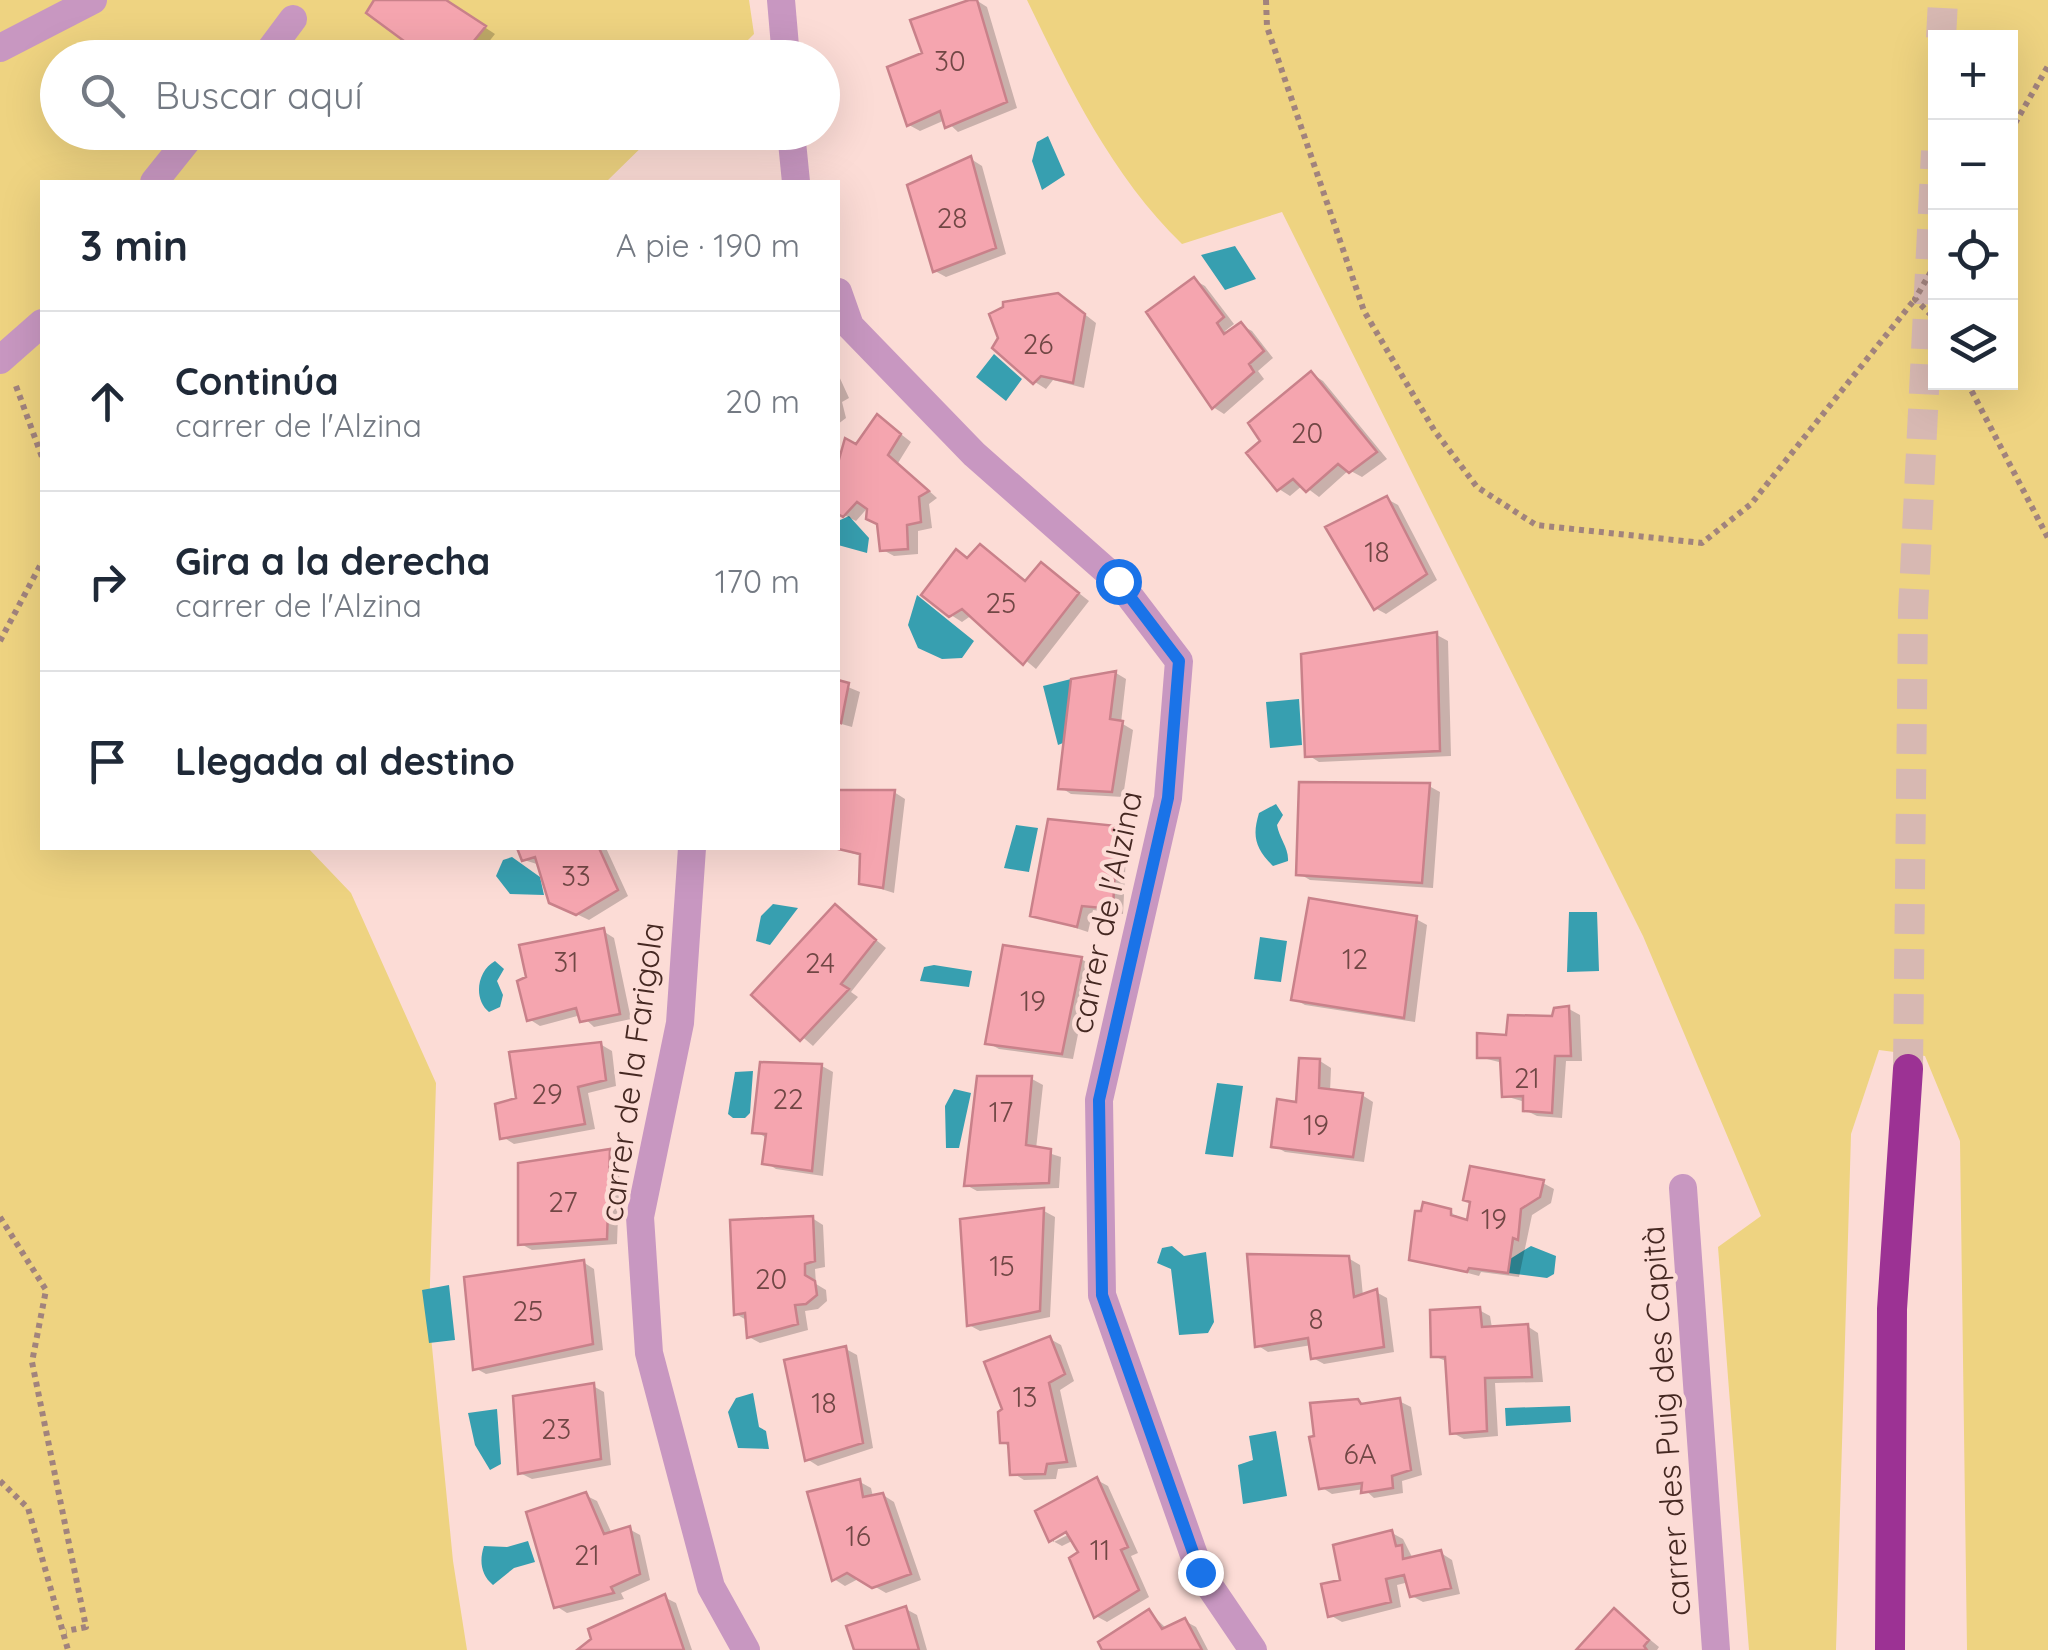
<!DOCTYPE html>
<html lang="es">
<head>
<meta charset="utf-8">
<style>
  :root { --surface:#fff; --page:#f2f2f3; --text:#1f2937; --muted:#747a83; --line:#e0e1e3 }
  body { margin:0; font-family:Quicksand,sans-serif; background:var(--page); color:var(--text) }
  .controls { position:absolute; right:30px; top:30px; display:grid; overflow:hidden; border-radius:0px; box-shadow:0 10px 40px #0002 }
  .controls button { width:90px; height:90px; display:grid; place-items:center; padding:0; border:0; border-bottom:2px solid var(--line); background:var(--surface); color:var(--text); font:50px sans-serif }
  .stop { position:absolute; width:30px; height:30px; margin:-22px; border:8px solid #1a73e8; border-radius:50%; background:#fff }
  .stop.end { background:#1a73e8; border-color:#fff; box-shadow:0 2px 10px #0008 }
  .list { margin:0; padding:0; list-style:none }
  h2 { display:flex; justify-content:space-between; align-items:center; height:130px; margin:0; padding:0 40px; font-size:42px }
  h2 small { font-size:32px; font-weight:400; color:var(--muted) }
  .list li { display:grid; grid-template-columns:65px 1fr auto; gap:30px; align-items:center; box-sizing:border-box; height:180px; padding:0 40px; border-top:2px solid var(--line) }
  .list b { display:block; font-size:38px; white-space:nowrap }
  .list p { margin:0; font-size:32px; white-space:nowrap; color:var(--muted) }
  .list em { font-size:32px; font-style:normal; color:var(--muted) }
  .icon { flex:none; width:55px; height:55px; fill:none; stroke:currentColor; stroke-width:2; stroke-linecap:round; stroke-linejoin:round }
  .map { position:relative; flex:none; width:2048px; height:1650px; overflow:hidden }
  .search { position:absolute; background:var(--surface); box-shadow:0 10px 40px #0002; left:40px; top:40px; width:800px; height:110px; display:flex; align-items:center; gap:25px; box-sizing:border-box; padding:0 35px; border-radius:55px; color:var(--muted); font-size:38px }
  .panel { position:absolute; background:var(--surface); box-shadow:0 10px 40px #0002; left:40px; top:180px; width:800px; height:670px; border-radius:0px }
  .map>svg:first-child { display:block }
  .green { fill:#eed381; fill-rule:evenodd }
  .water { fill:#379fb0 }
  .shadow { fill:#0003; fill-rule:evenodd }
  .building { fill:#f5a5af; stroke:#c9818a; stroke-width:2.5 }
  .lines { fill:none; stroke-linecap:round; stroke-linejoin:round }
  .motorway-tunnel { stroke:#d7b8b2; stroke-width:30; stroke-dasharray:30 15; stroke-linecap:butt }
  .path { stroke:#a1837d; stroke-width:6; stroke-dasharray:5 5; stroke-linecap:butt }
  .minor { stroke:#c897c1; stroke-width:28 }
  .motorway { stroke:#9c3294; stroke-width:30 }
  .route { stroke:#1a73e8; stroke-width:12 }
  .labels { text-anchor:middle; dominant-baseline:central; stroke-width:9; stroke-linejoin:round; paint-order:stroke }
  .number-label { font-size:28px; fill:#714745 }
  .street-label { font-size:32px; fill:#452822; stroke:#fcdcd6 }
</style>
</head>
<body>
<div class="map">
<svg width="2048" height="1650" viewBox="0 0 2048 1650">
  <rect width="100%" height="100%" fill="#fcdcd6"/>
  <path class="green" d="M0 0H749L754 34 731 57 58 58V132L656 133 606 182H42V848H308L351 893 436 1083 429 1316 453 1561 467 1650H0Z
    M1027 0H2048V1650H1967L1960 1141 1925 1056 1879 1050 1851 1134 1836 1650H1749L1718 1247 1761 1216 1643 936 1282 212 1182 244C1112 176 1069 87 1027 0ZM1936 38H2010V382H1936Z"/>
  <path class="water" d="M1048 136 1065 175 1042 190 1032 161 1037 142Z
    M1235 246 1256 279 1225 290 1201 255Z
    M994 354 1022 379 1006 401 976 377Z
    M849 516 869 538 867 553 838 545V521Z
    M917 595 974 641 962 658 942 659 918 648 908 625Z
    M1071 679 1063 743 1058 745 1043 686Z
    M1299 699 1302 745 1270 748 1266 702Z
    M1276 804 1283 815 1277 825C1279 838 1289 848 1288 861L1273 866C1255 848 1252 836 1259 813Z
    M1016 825 1038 828 1029 872 1004 868Z
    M512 857 540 877 544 895 510 894 496 876 503 860Z
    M773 904 798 908 770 945 756 941 761 916Z
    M1569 912H1597L1599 971 1567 972Z
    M1260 937 1287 941 1281 982 1254 979Z
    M495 961 504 969 497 981 503 995 500 1007 489 1012C473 999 477 971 495 961Z
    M934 965 972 971 969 987 920 981 924 967Z
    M753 1071 750 1113 745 1118H733L728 1114 735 1072Z
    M1217 1083 1243 1086 1233 1157 1205 1154Z
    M954 1089 971 1093 959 1148H946L945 1106Z
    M1172 1246 1184 1256 1206 1252 1214 1322 1208 1333 1179 1335 1171 1269 1157 1263 1162 1248Z
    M1531 1246 1556 1256 1554 1274 1547 1278 1508 1273 1510 1259Z
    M449 1285 455 1340 429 1343 422 1290Z
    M753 1393 759 1427 766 1431 769 1449 738 1448 728 1412 736 1398Z
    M1570 1406 1571 1422 1506 1426 1505 1408Z
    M497 1409 501 1464 490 1470 475 1445 468 1413Z
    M1276 1431 1287 1496 1243 1504 1238 1465 1253 1460 1249 1436Z
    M528 1541 535 1562 514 1568 493 1585C481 1575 479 1561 484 1546L507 1547Z"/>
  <path class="shadow" d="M377 0H443L495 34 476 58H431Z
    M976 0 987 7 1017 108 958 132 945 120 920 131 909 125 925 55Z
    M971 159 982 166 1006 254 946 277 935 271Z
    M1194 280 1205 286 1234 324 1225 331 1228 334 1241 325 1252 331 1273 358 1258 371 1264 379 1224 414 1213 407Z
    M1069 302 1096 323 1084 388 1053 380 1046 389 1035 382Z
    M838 374 849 398 842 402 846 418 838 424Z
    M1312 374 1323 381 1387 459 1362 477 1349 470 1319 497 1303 485 1290 496 1279 489 1263 442Z
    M888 424 911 442 898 463 937 498 929 504 932 528 918 531V554L894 556 883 550 880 524 870 505 856 521 838 512V471L847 442 857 447Z
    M1387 499 1398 505 1437 580 1386 614 1375 608Z
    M992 554 1027 583 1052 572 1089 601 1036 669 972 615 962 622 951 615 969 560Z
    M1437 635 1448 641 1451 756 1319 762 1308 755Z
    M1116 673 1126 679 1121 723 1133 730 1123 797 1071 794 1060 787Z
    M838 683 860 692 852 727 838 723Z
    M1429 786 1440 792 1433 888 1310 880 1298 873Z
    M838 792H894L905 799 894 893 862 883V856L834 848H838Z
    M1116 829 1127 835 1123 914 1093 910 1088 932 1033 914Z
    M520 848H606L628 896 589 920 564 908 540 865 524 860Z
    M836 907 886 948 851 992 858 997 813 1046 754 995Z
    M1416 919 1427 925 1415 1022 1305 1005 1294 999Z
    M603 931 614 938 631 1019 594 1027 581 1015 540 1026 529 1019Z
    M1081 959 1092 965 1073 1059 999 1049 988 1043Z
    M1569 1009 1580 1015 1582 1061H1566L1562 1118 1537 1116 1525 1110V1102L1505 1096 1503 1063 1479 1057Z
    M600 1044 612 1051 616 1086 588 1093 595 1129 514 1144 503 1137 519 1100Z
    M1320 1061 1331 1068 1330 1092 1362 1095 1373 1102 1364 1162 1285 1152 1273 1145Z
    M822 1066 833 1072 823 1176 776 1169 765 1162 768 1139 755 1131Z
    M1032 1079 1043 1085 1036 1149 1061 1157 1059 1188 977 1191 966 1185Z
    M609 1151 620 1158 617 1244 532 1250 521 1244Z
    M1543 1183 1554 1189 1551 1203 1532 1215 1519 1277 1481 1272 1479 1276 1412 1258 1450 1212 1469 1223Z
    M1044 1211 1055 1217 1050 1317 980 1331 969 1325 963 1221Z
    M812 1218 823 1225 825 1267 815 1269 816 1284 826 1290 827 1301 818 1309 805 1311 808 1330 760 1343 749 1337 748 1321 736 1314Z
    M1348 1258 1360 1265 1363 1296 1376 1292 1387 1298 1394 1352 1324 1364 1313 1358 1312 1345 1268 1352 1257 1345Z
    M583 1262 594 1269 603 1350 486 1374 475 1368Z
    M1479 1310 1490 1316 1492 1328 1527 1326 1538 1333 1543 1382 1495 1383 1498 1436 1464 1439 1453 1433 1448 1362 1434 1356Z
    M1050 1339 1061 1345 1074 1381 1060 1390 1077 1467 1058 1469 1056 1479 1024 1480 1013 1473 1011 1447 1002 1442Z
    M846 1349 857 1355 873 1448 818 1466 807 1459Z
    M593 1386 604 1392 611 1465 532 1479 520 1473Z
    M1399 1401 1411 1407 1422 1475 1402 1481 1403 1493 1374 1498 1364 1489 1332 1494 1321 1487 1357 1402 1365 1406Z
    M1097 1480 1108 1486 1138 1553 1131 1556 1149 1597 1107 1622 1096 1616 1074 1540 1062 1546 1051 1540ZM1076 1524 1079 1529 1054 1542V1536Z
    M860 1482 871 1488 873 1497 883 1495 894 1502 921 1580 886 1593 860 1578 845 1586 834 1579Z
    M585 1495 597 1501 612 1534 629 1529 640 1535 650 1580 621 1593 624 1599 567 1613 556 1606Z
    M1392 1533 1403 1539 1413 1559 1441 1553 1452 1560 1460 1594 1423 1602 1412 1596 1409 1582 1397 1585 1401 1607 1342 1622 1330 1615 1343 1581Z
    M664 1597 676 1603 692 1650H580Z
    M906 1609 917 1615 927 1650H857Z
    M1615 1611 1659 1647 1657 1650H1579Z
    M1149 1612 1167 1629 1185 1621 1196 1627 1208 1650H1104Z"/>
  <path class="building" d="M374 0H446L486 26 460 58H427L366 13Z
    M969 0H977L1007 102 945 128 940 111 907 126 887 67 922 53 910 20Z
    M971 156 996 248 933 272 907 185Z
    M1194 277 1224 317 1217 323 1224 334 1241 322 1264 351 1249 364 1254 372 1212 409 1146 312Z
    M1058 293 1085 314 1073 383 1041 376 1033 384 992 348 998 338 989 314 1003 307V302Z
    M1311 371 1377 452 1349 473 1338 464 1306 492 1293 479 1277 491 1246 453 1260 441 1248 423Z
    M877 414 901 434 888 455 929 491 919 497 921 522 907 525 908 549 880 551 877 524 866 519 867 509 857 502 843 517 838 514V463L845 438 856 444Z
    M1387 496 1427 574 1374 610 1325 527Z
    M980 544 1025 581 1041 562 1079 593 1023 665 962 609 949 617 921 595 956 549 967 558Z
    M1437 632 1440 751 1305 757 1301 654Z
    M1116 671 1110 719 1123 721 1112 792 1058 789 1071 679Z
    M838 680 849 683 841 723 838 722Z
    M1299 782 1430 783 1422 883 1296 875Z
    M838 790H895L883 888 859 884 860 854 834 848H838Z
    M1048 819 1117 826 1113 909 1082 906 1077 927 1030 916Z
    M517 848H599L618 890 576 915 549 903 535 857 522 861Z
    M1309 898 1417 916 1404 1018 1291 1000Z
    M835 904 876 940 841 984 849 989 800 1041 751 995Z
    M604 928 620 1014 580 1022 576 1008 527 1021 517 981 526 977 519 945Z
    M1003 945 1082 957 1062 1054 985 1044Z
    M1569 1006 1571 1056H1555L1552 1113 1523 1111V1096L1502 1097 1500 1058H1477V1033L1506 1035 1508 1015 1552 1016 1554 1008Z
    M601 1042 606 1080 578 1087 585 1124 500 1139 495 1104 516 1098 509 1052Z
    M1299 1058 1320 1059 1319 1088 1363 1093 1353 1157 1271 1147 1277 1099 1296 1102Z
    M760 1062 822 1064 812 1171 762 1164 766 1134 752 1133Z
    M977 1076H1032L1026 1145 1051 1149 1049 1183 964 1186Z
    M610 1149 607 1239 518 1245V1163Z
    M1470 1166 1544 1180 1540 1197 1521 1209 1518 1240 1513 1238 1508 1273 1469 1268 1467 1272 1409 1260 1415 1211H1421L1423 1202 1451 1209V1215L1467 1220 1470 1202 1463 1200Z
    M1044 1208 1040 1311 967 1326 960 1219Z
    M813 1216 815 1261 805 1264V1275L815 1281 817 1295 806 1304 795 1305 798 1324 747 1338 745 1313 734 1315 730 1220Z
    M1247 1254 1349 1256 1354 1297 1377 1289 1384 1347 1311 1359 1308 1338 1255 1347Z
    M584 1260 593 1344 473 1370 464 1277Z
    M1480 1307 1482 1327 1528 1324 1532 1377 1485 1378 1487 1431 1450 1434 1445 1357H1431L1430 1310Z
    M1050 1336 1065 1374 1049 1383 1067 1462 1047 1464 1045 1474 1010 1475 1008 1443H1000L998 1412 1002 1409 984 1362Z
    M846 1346 863 1443 805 1461 784 1360Z
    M594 1383 601 1459 518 1474 513 1396Z
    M1400 1398 1411 1470 1392 1476 1393 1488 1361 1493 1362 1483 1319 1489 1309 1437 1314 1436 1310 1403 1358 1399 1361 1404Z
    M1097 1477 1128 1547 1121 1550 1139 1590 1094 1618 1069 1558 1078 1552 1066 1532 1049 1542 1035 1511Z
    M860 1479 863 1497 883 1493 911 1574 872 1588 847 1573 832 1581 807 1492Z
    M586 1492 604 1534 630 1526 640 1574 611 1587 614 1593 554 1608 526 1512Z
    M1392 1530 1396 1546 1402 1545 1403 1559 1441 1550 1451 1588 1410 1597 1404 1575 1386 1579 1391 1602 1328 1617 1321 1584 1340 1580 1333 1545Z
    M665 1594 684 1650H577L591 1639 588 1629Z
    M906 1606 919 1650H854L846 1626Z
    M1614 1608 1649 1640 1644 1646 1647 1650H1576Z
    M1149 1609 1162 1629 1185 1618 1202 1650H1102L1098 1642Z"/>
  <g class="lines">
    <path class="motorway-tunnel" d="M1941 38 1943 0
      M1908 1069 1913 612 1936 151"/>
    <path class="path" d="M1266 0 1267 27 1364 311 1434 430 1477 487 1536 525 1702 543 1751 504 1915 299
      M2010 132 2048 66
      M1936 263 1915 299 1936 320
      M1967 382 2048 538
      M16 386 42 457
      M0 641 42 562
      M0 1217 46 1290 32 1362 86 1627 66 1631
      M0 1481 28 1508 68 1650"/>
    <path class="minor" d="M781 0 786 58
      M0 48 93 0
      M264 58 293 19
      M791 132 796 182
      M154 182 194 132
      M838 292 850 326 974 454 1118 581 1179 661 1168 798 1099 1100 1102 1295 1200 1572 1253 1650
      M0 360 42 323
      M692 848 680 1023 640 1217 649 1353 711 1587 746 1650
      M1683 1188 1716 1650"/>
    <path class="motorway" d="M1890 1650 1892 1309 1908 1069"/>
  </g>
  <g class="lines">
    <path class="route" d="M1118 581 1179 661 1168 798 1099 1100 1102 1295 1200 1572"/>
  </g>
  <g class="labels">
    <g class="number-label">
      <text x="950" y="60">30</text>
      <text x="952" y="217">28</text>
      <text x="1038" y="343">26</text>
      <text x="1307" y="432">20</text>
      <text x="1377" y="551">18</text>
      <text x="1001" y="602">25</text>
      <text x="576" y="875">33</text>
      <text x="1355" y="958">12</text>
      <text x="566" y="961">31</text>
      <text x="820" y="962">24</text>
      <text x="1033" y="1000">19</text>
      <text x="1527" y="1077">21</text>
      <text x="547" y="1093">29</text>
      <text x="788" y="1098">22</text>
      <text x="1001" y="1111">17</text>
      <text x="1316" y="1124">19</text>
      <text x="563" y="1201">27</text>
      <text x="1494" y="1218">19</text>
      <text x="1002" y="1265">15</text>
      <text x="771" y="1278">20</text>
      <text x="528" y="1310">25</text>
      <text x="1316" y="1318">8</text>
      <text x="1025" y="1396">13</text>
      <text x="824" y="1402">18</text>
      <text x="556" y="1428">23</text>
      <text x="1360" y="1453">6A</text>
      <text x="858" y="1535">16</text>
      <text x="1100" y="1549">11</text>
      <text x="587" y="1554">21</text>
    </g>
    <g class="street-label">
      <text transform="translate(1105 912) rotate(-78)">carrer de l'Alzina</text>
      <text transform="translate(631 1072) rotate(-82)">carrer de la Farigola</text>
      <text transform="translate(1665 1421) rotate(-94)">carrer des Puig des Capità</text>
    </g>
  </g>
</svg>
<div class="controls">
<button>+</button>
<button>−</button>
<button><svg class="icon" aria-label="locate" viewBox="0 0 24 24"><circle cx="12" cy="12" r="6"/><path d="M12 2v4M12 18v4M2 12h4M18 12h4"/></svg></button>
<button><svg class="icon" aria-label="layers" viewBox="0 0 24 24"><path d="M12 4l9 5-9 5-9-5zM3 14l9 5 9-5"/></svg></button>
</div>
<div class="stop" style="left:1118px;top:581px"></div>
<div class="stop end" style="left:1200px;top:1572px"></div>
<div class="search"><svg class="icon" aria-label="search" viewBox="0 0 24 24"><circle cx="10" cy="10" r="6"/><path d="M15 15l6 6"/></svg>Buscar aquí</div>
<section class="panel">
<h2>3 min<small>A pie · 190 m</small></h2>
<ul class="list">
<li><svg class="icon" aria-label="ahead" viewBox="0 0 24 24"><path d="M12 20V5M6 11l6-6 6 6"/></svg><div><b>Continúa</b><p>carrer de l'Alzina</p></div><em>20 m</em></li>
<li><svg class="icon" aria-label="right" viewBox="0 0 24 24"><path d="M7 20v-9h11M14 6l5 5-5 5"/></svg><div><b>Gira a la derecha</b><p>carrer de l'Alzina</p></div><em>170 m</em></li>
<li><svg class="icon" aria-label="arrive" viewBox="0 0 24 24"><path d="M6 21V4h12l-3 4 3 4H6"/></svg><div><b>Llegada al destino</b></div></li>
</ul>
</section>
</div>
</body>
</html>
